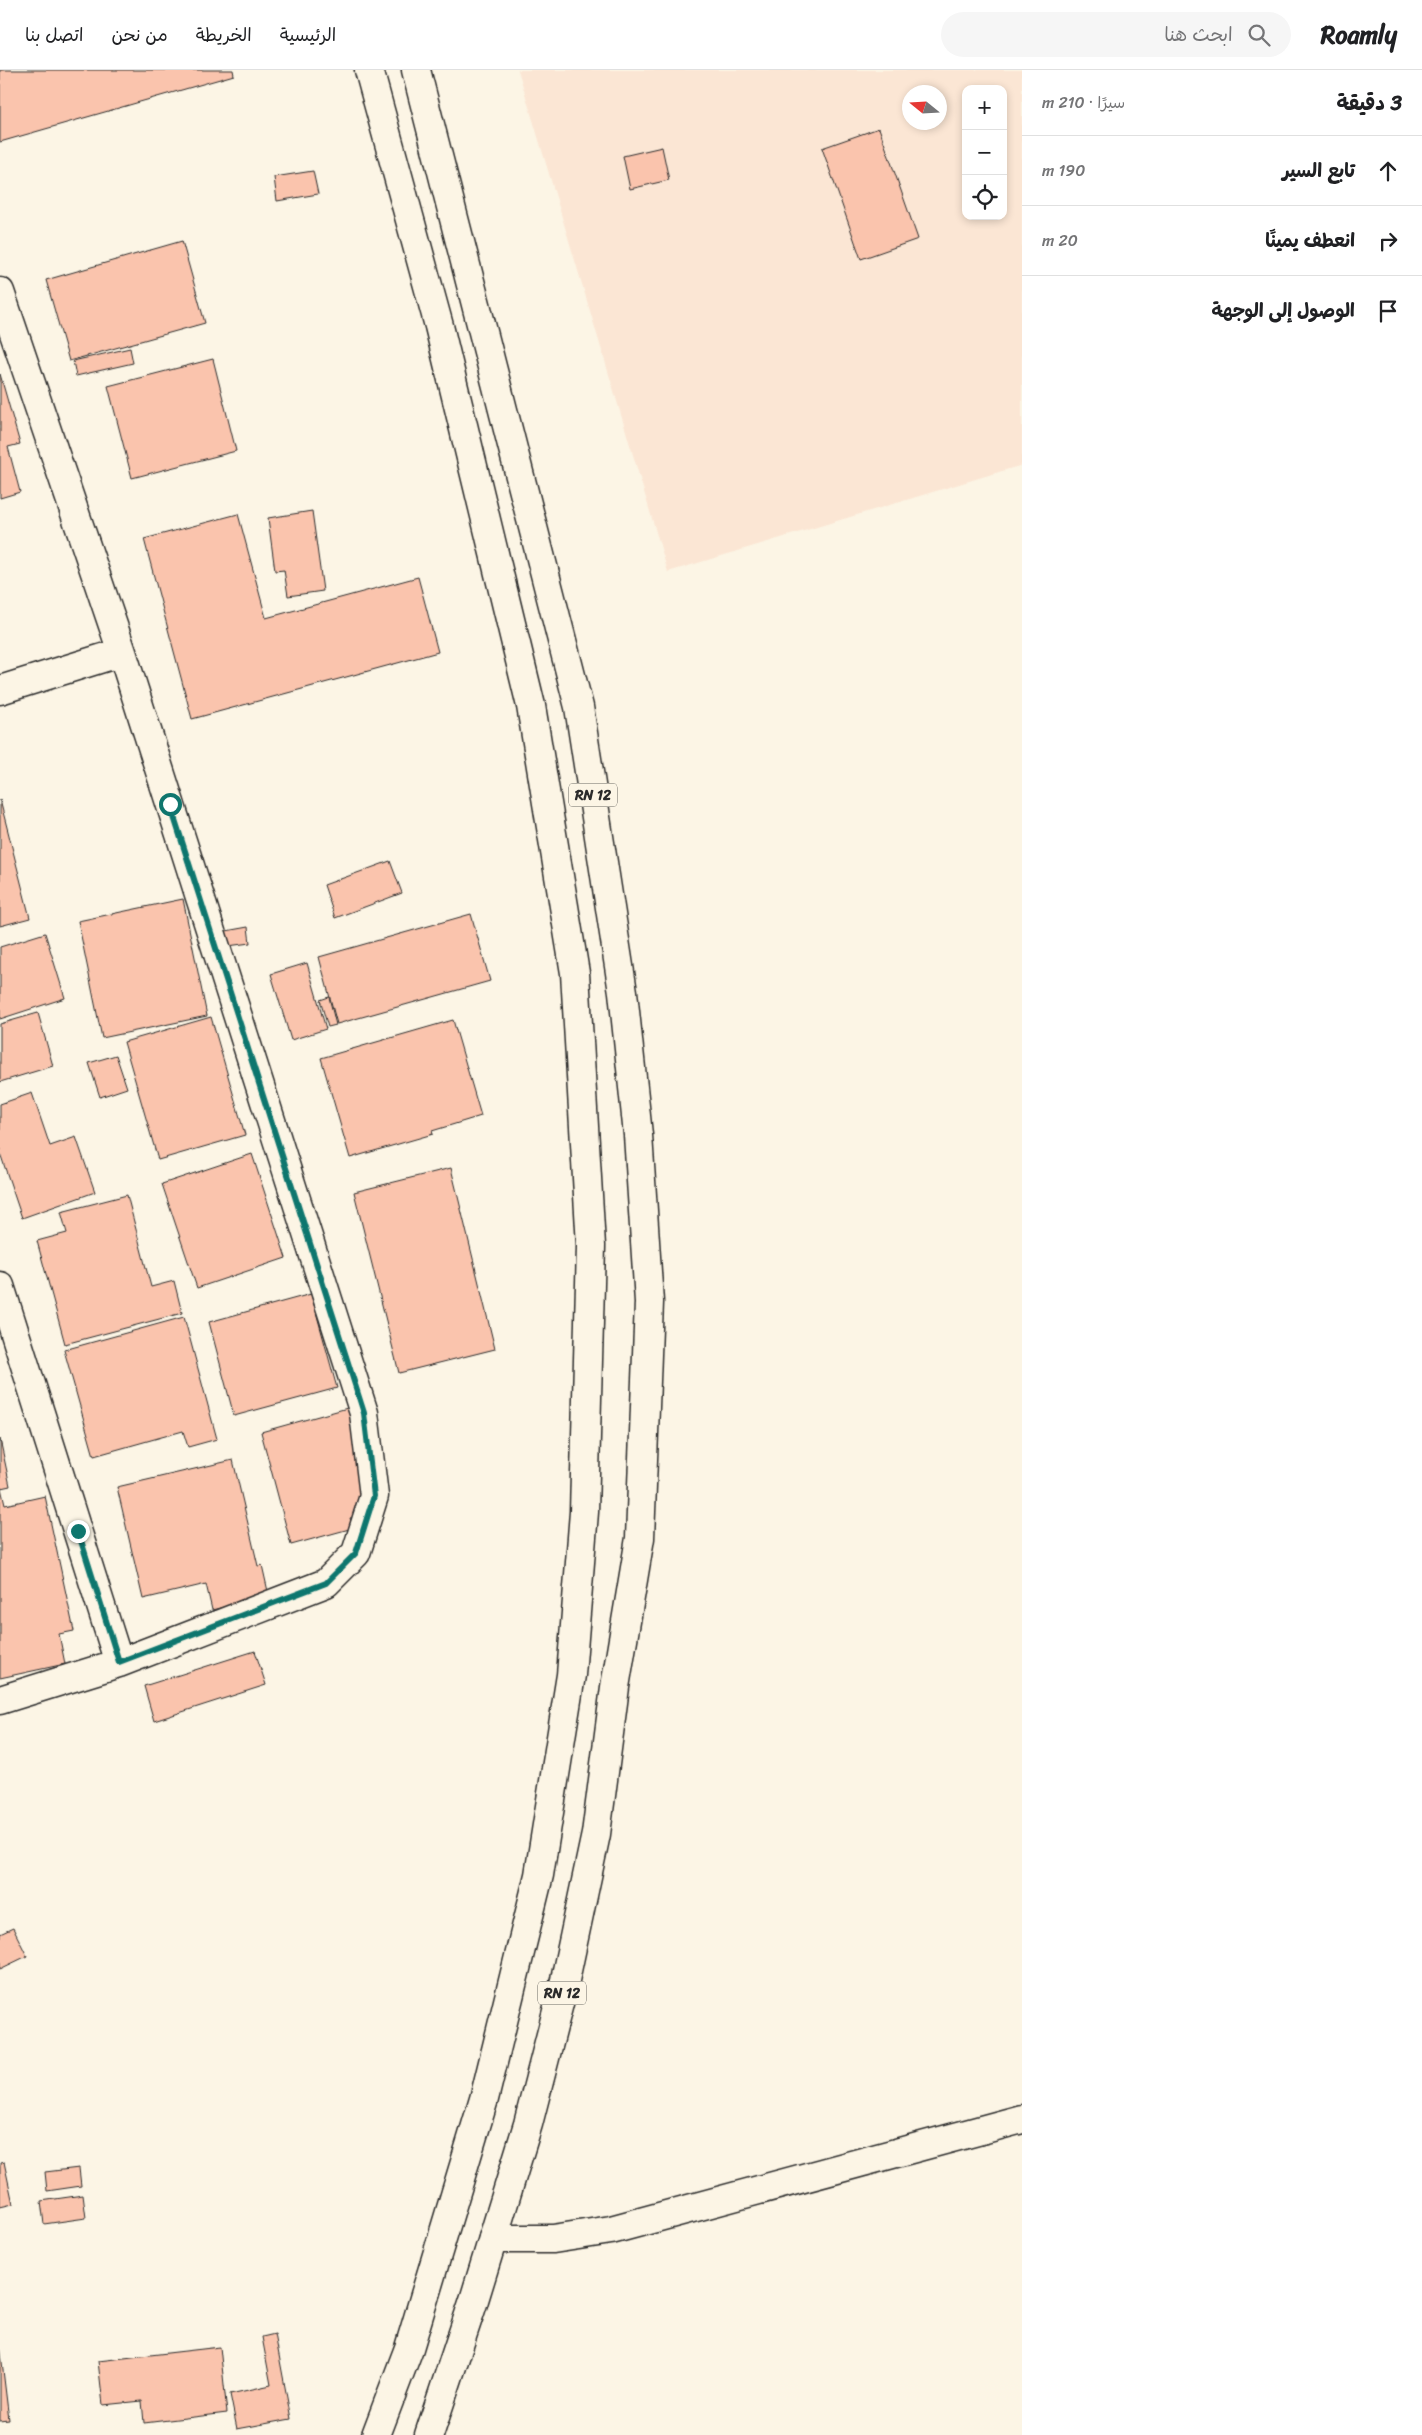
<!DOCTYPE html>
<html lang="ar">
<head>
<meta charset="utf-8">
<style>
  :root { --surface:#fff; --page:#f6f6f6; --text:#202124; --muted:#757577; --line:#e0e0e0 }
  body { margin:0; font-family:Sriracha,"Playpen Sans Arabic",sans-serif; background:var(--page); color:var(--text); direction:rtl }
  .controls { position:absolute; right:15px; top:15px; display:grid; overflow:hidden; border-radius:10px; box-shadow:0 2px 8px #0003 }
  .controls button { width:45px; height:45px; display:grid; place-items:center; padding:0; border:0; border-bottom:1px solid var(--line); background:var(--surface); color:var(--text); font:25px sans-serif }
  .compass { position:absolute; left:902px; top:15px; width:45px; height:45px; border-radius:50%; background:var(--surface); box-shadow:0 2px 8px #0003; rotate:288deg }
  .stop { position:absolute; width:15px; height:15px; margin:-11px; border:4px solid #0f766e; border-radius:50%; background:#fff }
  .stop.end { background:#0f766e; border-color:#fff; box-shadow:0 1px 5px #0008 }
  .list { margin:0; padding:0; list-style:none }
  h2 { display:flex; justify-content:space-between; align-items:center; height:65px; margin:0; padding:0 20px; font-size:21px }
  h2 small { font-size:16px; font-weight:400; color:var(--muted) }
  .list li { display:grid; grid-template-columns:32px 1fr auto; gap:15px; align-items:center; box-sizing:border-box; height:70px; padding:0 20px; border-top:1px solid var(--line) }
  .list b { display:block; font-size:19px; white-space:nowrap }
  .list em { font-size:16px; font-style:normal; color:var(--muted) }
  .icon { flex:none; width:28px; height:28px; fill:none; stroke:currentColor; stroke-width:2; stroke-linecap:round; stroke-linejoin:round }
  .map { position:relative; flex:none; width:1022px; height:2365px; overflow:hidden; direction:ltr }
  header { display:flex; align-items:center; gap:30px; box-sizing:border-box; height:70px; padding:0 25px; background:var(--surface); border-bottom:1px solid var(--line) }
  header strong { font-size:24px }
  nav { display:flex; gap:28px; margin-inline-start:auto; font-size:18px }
  .search { width:350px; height:45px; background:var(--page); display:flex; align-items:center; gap:12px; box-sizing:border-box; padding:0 18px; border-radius:28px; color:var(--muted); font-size:19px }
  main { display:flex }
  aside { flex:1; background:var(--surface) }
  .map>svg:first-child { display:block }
  .built { fill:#fbe6d4; fill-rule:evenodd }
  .building { fill:#fac4ad; stroke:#2b2b2b }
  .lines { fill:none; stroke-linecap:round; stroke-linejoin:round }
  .minor-casing { stroke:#2b2b2b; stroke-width:31 }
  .highway-casing { stroke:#2b2b2b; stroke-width:31 }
  .minor { stroke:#fcf5e5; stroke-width:28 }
  .highway { stroke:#fcf5e5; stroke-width:28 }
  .route { stroke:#0f766e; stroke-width:6 }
  .labels { text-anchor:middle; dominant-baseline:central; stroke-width:4; stroke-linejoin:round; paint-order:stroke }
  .shield { fill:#fcf5e5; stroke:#6a6863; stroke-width:1 }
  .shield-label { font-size:14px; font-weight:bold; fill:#2b2b2b }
</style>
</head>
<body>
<header>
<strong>Roamly</strong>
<div class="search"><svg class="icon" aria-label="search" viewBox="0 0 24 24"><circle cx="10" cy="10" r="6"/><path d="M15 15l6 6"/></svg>ابحث هنا</div>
<nav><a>الرئيسية</a><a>الخريطة</a><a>من نحن</a><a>اتصل بنا</a></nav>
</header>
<main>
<aside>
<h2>3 دقيقة<small>سيرًا · 210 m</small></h2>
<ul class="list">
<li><svg class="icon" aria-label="ahead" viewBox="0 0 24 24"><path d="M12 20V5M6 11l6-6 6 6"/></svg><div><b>تابع السير</b></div><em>190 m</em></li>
<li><svg class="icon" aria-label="right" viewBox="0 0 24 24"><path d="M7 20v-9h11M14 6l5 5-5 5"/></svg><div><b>انعطف يمينًا</b></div><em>20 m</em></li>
<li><svg class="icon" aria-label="arrive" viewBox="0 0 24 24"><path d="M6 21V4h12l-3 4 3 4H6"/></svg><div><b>الوصول إلى الوجهة</b></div></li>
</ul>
</aside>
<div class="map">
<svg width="1022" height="2365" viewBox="0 0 1022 2365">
  <rect width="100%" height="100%" fill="#fcf5e5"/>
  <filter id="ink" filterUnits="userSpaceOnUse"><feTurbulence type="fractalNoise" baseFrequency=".02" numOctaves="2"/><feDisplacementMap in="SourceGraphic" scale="10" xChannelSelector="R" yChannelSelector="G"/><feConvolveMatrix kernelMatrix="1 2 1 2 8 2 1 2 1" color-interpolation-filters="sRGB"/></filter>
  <g filter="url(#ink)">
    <path class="built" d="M518 0H1022V395L668 502ZM966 19H1003V146H966ZM909 22H939V52H909Z"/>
    <path class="building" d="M0 0H233L234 5 0 72Z
      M879 58 918 169 861 189 822 78Z
      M662 77 669 110 630 119 623 86Z
      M313 101 318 124 277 131 274 107Z
      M182 171 205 253 69 291 46 210Z
      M130 278 133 293 76 306 73 291Z
      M213 289 236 381 132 408 108 316Z
      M0 304 20 374 8 377 20 422 0 428Z
      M312 441 323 521 288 526 284 500 275 501 268 448Z
      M238 444 266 548 418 507 438 582 192 649 144 469Z
      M0 730 30 848 0 856Z
      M390 791 402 823 335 848 324 815Z
      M183 829 207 946 102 968 78 851Z
      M471 844 490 911 337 954 319 887Z
      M248 857 250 873 228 876 226 861Z
      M45 863 65 928 0 949V877Z
      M307 893 326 959 291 970 271 904Z
      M329 927 336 955 328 957 320 930Z
      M38 943 53 996 0 1012V954Z
      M211 947 245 1065 158 1090 124 972Z
      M453 950 481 1046 432 1061 433 1064 350 1088 321 988Z
      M116 985 127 1018 100 1027 89 993Z
      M32 1023 50 1076 76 1067 95 1122 22 1148 0 1083V1034Z
      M252 1084 286 1188 197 1218 162 1114Z
      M451 1098 495 1279 399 1303 354 1122Z
      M127 1125 151 1217 174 1211 182 1243 65 1274 37 1171 67 1163 61 1142Z
      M311 1224 337 1318 234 1346 209 1252Z
      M184 1247 217 1369 188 1377 183 1361 94 1386 64 1280Z
      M351 1337 379 1440 350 1448 353 1458 291 1475 261 1362Z
      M0 1369 10 1416 1 1418 5 1435 45 1426 74 1561 59 1564 65 1594 0 1608Z
      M233 1390 258 1496 262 1495 269 1526 212 1540 206 1514 143 1529 117 1417Z
      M255 1581 266 1615 154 1651 144 1616Z
      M13 1858 27 1886 0 1899V1864Z
      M4 2092 13 2134 0 2137V2093Z
      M79 2098 81 2116 47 2121 45 2102Z
      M83 2125 86 2148 44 2154 41 2131Z
      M275 2264 291 2349 237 2359 230 2324 271 2315 262 2267Z
      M0 2275 9 2350 0 2351Z
      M220 2277 227 2343 144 2353 142 2331 103 2335 98 2291Z"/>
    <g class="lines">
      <defs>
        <path id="minor" d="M0 222 122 582
          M0 620 122 582 364 1343 374 1426 356 1483 326 1513 119 1593 0 1630
          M0 1216 119 1593
          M493 2169H553L611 2160 1022 2049"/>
        <path id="highway" d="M369 0 439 256 531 636 575 903 591 1176 584 1442 571 1605 539 1805 484 2029 409 2278 376 2365
          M416 0 579 637 623 922 638 1065 649 1232 640 1468 615 1617 596 1764 565 1910 528 2054 474 2230 429 2365"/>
      </defs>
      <use href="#minor" class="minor-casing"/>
      <use href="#highway" class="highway-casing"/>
      <use href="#minor" class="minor"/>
      <use href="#highway" class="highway"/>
    </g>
  </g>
  <g class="lines" filter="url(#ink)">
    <path class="route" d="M78 1461 119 1592 326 1513 356 1483 374 1426 364 1343 170 734"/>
  </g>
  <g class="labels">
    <g class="shield">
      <rect x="569" y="713.5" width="48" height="23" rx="4"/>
      <rect x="538" y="1911.5" width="48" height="23" rx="4"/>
    </g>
    <g class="shield-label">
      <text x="593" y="725">RN 12</text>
      <text x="562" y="1923">RN 12</text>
    </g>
  </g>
</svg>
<div class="controls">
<button>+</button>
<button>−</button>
<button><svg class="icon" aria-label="locate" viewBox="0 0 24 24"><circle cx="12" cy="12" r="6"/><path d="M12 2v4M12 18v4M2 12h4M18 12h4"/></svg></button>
</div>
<svg class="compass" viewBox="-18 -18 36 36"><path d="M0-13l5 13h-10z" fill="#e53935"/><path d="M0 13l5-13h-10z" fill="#757577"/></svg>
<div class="stop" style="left:170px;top:734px"></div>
<div class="stop end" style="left:78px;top:1461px"></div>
</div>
</main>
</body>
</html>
